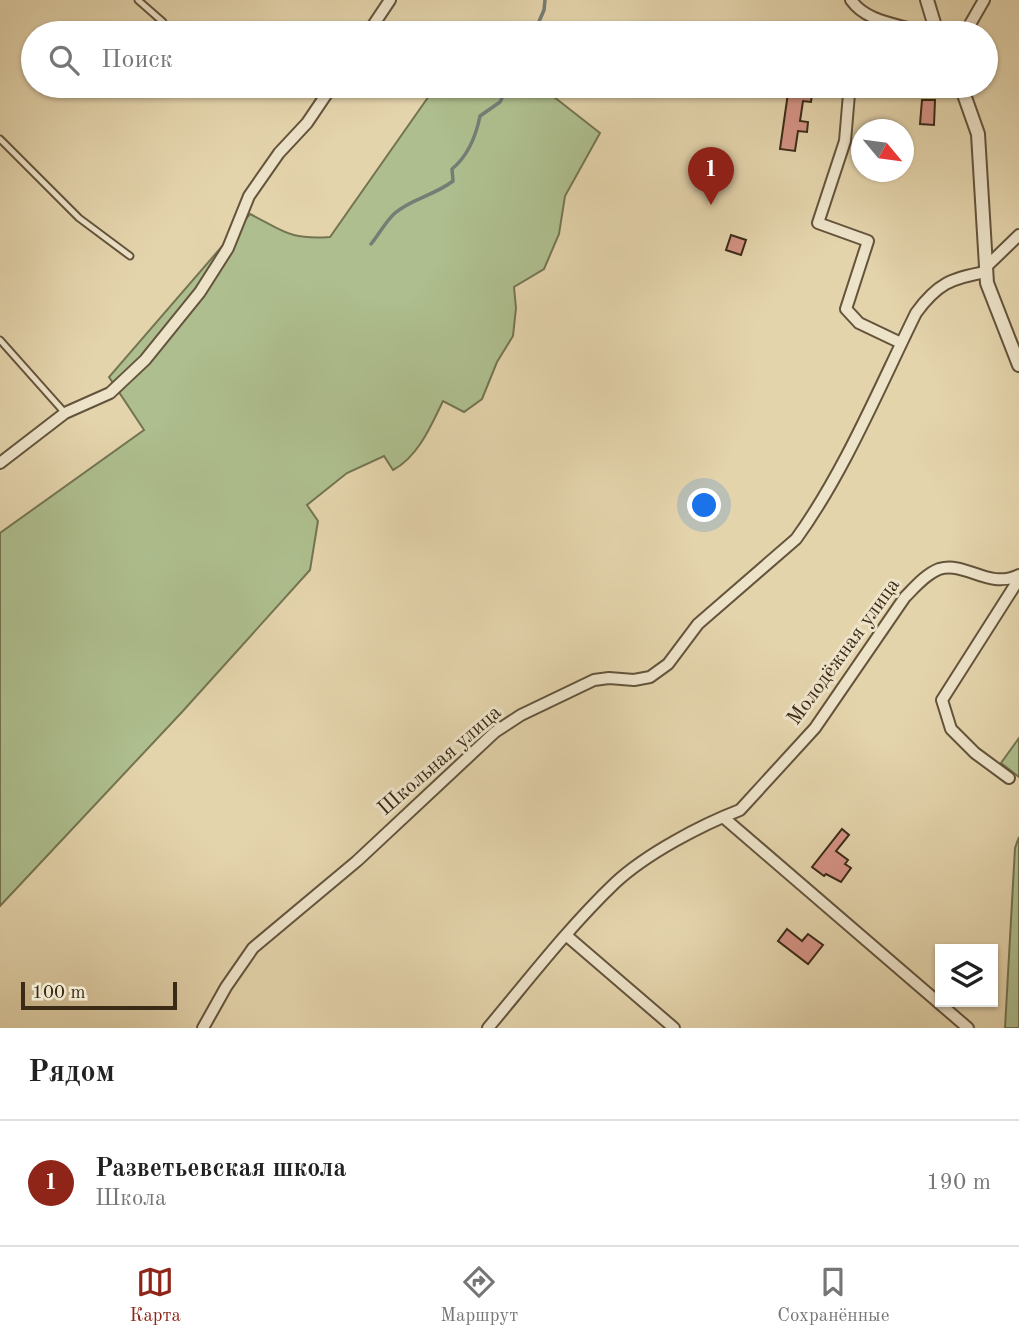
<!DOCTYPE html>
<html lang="ru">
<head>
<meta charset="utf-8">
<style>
  :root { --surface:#fff; --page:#f6f6f6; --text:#222; --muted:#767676; --line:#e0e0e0; --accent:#8f2418 }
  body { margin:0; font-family:"Old Standard TT",serif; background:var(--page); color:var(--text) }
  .controls { position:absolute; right:21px; bottom:21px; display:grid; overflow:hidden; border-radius:0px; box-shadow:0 2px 5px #0004 }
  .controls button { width:63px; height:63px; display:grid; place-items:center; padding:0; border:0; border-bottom:2px solid var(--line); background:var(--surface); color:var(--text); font:35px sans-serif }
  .compass { position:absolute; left:851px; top:119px; width:63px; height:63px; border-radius:50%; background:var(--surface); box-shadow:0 2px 5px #0004; rotate:119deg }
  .scale { position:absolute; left:21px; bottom:18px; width:156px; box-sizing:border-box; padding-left:7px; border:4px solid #3a2a16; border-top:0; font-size:19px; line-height:24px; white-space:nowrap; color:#3a2a16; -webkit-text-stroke:5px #ede3c9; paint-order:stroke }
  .you { position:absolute; left:705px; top:506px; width:24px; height:24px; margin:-18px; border:5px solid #fff; border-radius:50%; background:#1a73e8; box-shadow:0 0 0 10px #1a73e833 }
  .badge { display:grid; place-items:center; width:46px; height:46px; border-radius:50%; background:var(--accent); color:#fff; font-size:23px; font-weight:700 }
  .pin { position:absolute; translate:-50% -58px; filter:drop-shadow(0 2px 4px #0008) }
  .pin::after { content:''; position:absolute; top:37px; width:24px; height:21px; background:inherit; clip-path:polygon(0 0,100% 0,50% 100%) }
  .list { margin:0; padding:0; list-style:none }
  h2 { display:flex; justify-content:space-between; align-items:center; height:91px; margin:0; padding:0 28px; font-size:30px }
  h2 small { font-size:23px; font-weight:400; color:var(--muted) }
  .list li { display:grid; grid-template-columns:46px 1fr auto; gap:21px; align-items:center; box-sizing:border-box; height:126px; padding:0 28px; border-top:2px solid var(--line) }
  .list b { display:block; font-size:26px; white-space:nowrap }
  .list p { margin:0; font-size:23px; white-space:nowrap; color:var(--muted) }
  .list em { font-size:23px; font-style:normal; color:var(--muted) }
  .icon { flex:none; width:38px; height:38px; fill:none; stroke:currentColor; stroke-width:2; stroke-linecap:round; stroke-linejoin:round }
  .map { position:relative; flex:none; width:1019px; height:1028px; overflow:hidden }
  .search { position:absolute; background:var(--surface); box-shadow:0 2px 5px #0004; left:21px; right:21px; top:21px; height:77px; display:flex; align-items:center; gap:18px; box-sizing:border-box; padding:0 24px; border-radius:38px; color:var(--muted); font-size:26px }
  .sheet { height:217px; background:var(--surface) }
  nav { display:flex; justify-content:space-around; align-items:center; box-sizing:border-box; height:98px; border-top:2px solid var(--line); background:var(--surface); font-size:19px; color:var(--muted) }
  nav a { display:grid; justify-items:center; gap:4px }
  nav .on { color:var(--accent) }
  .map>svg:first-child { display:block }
  .green { fill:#aebe8e; stroke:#747452; stroke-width:2 }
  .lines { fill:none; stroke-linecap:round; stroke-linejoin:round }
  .stream { stroke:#757d76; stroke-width:3.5 }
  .building { fill:#d49284; stroke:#3a2a16; stroke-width:2 }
  .service-casing { stroke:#64543c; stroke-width:9 }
  .minor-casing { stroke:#64543c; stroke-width:14 }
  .tertiary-casing { stroke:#64543c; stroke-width:16 }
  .service { stroke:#ede3c9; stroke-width:5 }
  .minor { stroke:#ede3c9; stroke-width:10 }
  .tertiary { stroke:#ede3c9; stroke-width:12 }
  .labels { text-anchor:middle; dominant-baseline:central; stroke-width:6; stroke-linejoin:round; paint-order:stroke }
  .street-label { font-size:21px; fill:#3a2a16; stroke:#ede3c9 }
</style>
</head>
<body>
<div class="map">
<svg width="1019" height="1028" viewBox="0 0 1019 1028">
  <rect width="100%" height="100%" fill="#e4d4ac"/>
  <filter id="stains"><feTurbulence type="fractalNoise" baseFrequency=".00286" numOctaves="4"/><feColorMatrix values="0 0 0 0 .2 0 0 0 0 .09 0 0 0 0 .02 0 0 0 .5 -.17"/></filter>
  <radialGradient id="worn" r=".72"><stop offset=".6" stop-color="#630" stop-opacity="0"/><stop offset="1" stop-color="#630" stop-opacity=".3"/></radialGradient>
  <path class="green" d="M436 86H540L600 133 565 196 559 234 544 269 514 287 516 308 513 336 497 362 482 399 464 412 443 401C431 426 418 457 393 470L384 456 347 473 307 505 318 521 310 570 182 712 0 906V533L144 430 109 377 250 214C284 231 289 240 330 237Z
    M1019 738V777L1001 763Z
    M1019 837V1028H1005L1015 848Z"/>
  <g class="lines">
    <path class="stream" d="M534 33 544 10 545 0
      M371 244C379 234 386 221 395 213 411 199 435 195 453 181L452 169C469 155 476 136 480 116L500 102 508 86"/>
  </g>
  <path class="building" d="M789 86H807L806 93 812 94 811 102 803 101 800 121 808 122 807 132 798 131 795 151 780 149Z
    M922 100H935L934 125 920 124Z
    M731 235 746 240 741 255 726 250Z
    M842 829 849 835 836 851 848 860 845 864 851 868 841 882 826 874 824 876 812 867Z
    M787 929 802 941 808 934 823 945 808 964 778 941Z"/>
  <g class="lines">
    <defs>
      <path id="service" d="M138 0 163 22
        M0 139 79 218 130 256
        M0 340 65 413"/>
      <path id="minor" d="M851 0C867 23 900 24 925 33
        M368 33 390 0
        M965 33 984 0
        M849 94 845 141 818 223 868 241 846 309 859 323 901 343
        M986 267 1019 235
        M0 463 65 413 110 393 145 360 200 292 228 248 249 196 279 153 307 123 332 86
        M1009 778 975 753 951 729 942 700 1019 579
        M723 817 968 1028
        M567 936 674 1028
        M203 1028 226 987 253 948 357 861 495 732 521 715 594 680 609 678 634 680 650 677 668 664 698 624 796 539C844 473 880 386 916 313 937 284 951 278 986 272
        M488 1028C529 979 569 927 615 883 646 854 701 825 740 810L815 728 905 597C915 587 926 574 939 569 967 561 988 590 1019 575"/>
      <path id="tertiary" d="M927 0 937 33
        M961 86 978 134 987 283 1019 365"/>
    </defs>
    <use href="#service" class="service-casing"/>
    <use href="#minor" class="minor-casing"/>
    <use href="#tertiary" class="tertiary-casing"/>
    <use href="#service" class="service"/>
    <use href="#minor" class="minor"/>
    <use href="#tertiary" class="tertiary"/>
  </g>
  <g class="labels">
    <g class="street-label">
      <text transform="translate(844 652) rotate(-54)">Молодёжная улица</text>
      <text transform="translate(440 761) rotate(-41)">Школьная улица</text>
    </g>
  </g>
  <rect width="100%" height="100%" filter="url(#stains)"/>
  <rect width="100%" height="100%" fill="url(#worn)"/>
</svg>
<div class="controls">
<button><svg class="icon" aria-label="layers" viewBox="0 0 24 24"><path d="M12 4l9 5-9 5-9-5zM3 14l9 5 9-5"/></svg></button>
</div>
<svg class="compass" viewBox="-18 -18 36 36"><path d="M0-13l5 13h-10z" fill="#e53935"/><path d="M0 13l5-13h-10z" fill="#767676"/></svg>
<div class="scale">100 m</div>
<div class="you"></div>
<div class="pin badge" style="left:711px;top:205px">1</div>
<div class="search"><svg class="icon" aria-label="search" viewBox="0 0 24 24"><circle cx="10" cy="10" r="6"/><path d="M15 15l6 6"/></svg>Поиск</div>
</div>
<section class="sheet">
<h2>Рядом<small></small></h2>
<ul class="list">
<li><span class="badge">1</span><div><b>Разветьевская школа</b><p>Школа</p></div><em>190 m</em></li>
</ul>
</section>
<nav>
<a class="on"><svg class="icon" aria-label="map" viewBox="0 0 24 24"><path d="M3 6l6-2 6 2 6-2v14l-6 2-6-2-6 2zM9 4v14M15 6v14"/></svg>Карта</a>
<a><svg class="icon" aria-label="directions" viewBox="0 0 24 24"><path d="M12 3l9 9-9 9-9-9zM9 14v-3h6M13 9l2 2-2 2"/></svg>Маршрут</a>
<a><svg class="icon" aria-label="saved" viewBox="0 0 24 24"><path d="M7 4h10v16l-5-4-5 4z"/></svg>Сохранённые</a>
</nav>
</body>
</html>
